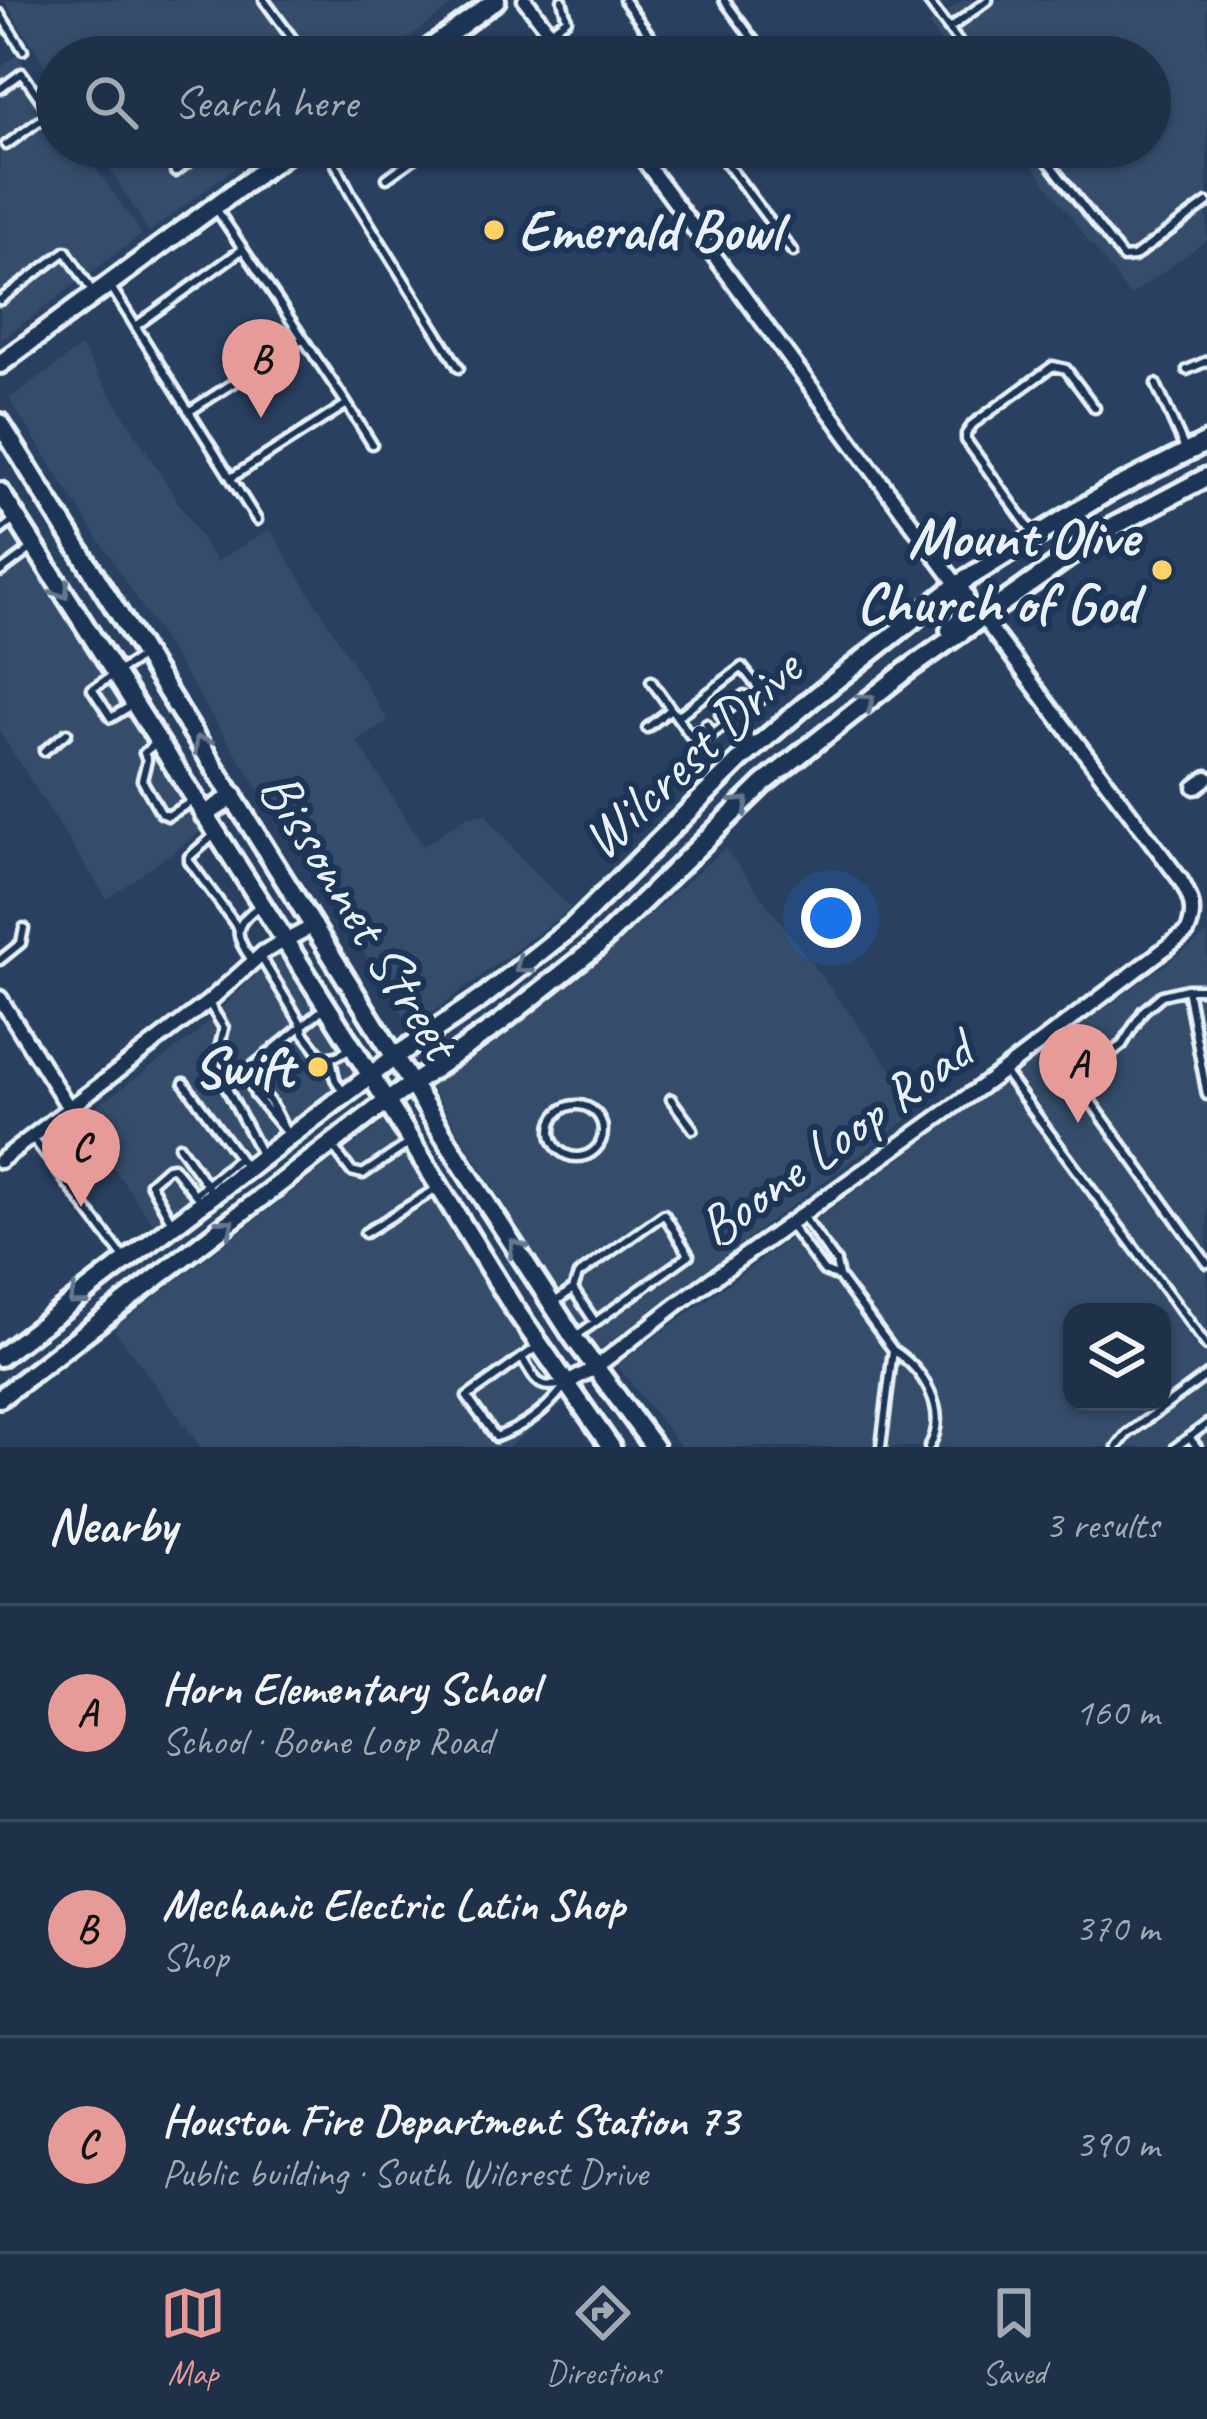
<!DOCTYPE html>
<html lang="en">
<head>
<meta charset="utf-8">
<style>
  :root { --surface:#1f3049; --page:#273850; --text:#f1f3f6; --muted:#a1a9b4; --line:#3c4b61; --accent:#e69b98 }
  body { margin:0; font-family:Caveat,sans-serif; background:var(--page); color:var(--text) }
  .controls { position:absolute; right:36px; bottom:36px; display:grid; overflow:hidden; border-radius:24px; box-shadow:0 3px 9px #0004 }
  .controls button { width:108px; height:108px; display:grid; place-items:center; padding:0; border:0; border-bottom:3px solid var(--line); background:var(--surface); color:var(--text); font:60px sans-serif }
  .you { position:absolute; left:831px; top:918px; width:42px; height:42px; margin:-30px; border:9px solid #fff; border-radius:50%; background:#1a73e8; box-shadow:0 0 0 18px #1a73e833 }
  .badge { display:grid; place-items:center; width:78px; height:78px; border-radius:50%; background:var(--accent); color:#111; font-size:39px; font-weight:700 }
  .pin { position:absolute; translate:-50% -99px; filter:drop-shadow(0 3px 6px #0008) }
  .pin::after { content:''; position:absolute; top:63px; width:42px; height:36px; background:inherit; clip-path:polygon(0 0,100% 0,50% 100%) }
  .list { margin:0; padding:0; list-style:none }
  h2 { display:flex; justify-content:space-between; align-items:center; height:156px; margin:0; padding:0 48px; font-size:51px }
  h2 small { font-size:39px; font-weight:400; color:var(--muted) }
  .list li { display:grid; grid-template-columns:78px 1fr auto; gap:36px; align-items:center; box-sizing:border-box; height:216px; padding:0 48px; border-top:3px solid var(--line) }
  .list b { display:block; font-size:45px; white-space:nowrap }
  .list p { margin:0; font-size:39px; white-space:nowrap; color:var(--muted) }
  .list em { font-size:39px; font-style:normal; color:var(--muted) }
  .icon { flex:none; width:66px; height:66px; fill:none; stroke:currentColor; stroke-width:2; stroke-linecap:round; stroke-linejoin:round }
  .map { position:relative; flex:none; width:1207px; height:1447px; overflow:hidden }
  .search { position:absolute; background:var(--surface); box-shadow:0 3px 9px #0004; left:36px; right:36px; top:36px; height:132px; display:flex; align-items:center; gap:30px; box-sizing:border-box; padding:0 42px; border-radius:66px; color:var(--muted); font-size:45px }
  .sheet { height:804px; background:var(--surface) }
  nav { display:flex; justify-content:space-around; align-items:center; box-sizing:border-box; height:168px; border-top:3px solid var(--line); background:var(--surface); font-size:33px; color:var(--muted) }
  nav a { display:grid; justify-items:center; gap:6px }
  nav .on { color:var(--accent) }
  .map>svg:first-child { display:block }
  .built { fill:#364d6b; fill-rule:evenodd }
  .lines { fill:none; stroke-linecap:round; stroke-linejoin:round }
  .lane-casing { stroke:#e8f1f8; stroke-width:15 }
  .street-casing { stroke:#e8f1f8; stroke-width:21 }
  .secondary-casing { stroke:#e8f1f8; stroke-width:26 }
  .lane { stroke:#1d3557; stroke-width:6 }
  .street { stroke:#1d3557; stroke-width:12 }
  .secondary { stroke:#1d3557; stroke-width:16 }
  .oneway { stroke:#64778f }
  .poi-dot { fill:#ffd166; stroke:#1d3557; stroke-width:4.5 }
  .labels { text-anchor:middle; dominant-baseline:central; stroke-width:12; stroke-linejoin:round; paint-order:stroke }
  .poi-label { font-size:57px; font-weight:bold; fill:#e8f1f8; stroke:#1d3557; text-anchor:end }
  .street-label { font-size:57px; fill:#e8f1f8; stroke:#1d3557 }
</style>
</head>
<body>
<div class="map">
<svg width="1207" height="1447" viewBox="0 0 1207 1447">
  <rect width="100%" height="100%" fill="#294061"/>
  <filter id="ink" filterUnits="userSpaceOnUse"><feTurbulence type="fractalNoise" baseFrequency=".00833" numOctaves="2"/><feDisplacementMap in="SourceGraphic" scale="24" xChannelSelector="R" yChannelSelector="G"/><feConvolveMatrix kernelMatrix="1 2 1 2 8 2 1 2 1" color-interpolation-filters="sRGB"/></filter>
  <g filter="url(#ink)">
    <path class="built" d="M4 0H459L383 57H57V84Z
      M963 0H1207V240L1130 296 1019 147H1150V57H952L929 25Z
      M17 55 57 113V147H81L142 234 0 341V68Z
      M96 147H263L149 232Z
      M81 347 216 562 270 529 388 721 357 741 423 846 466 817 485 814 526 864 571 908 412 1028 9 399Z
      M0 505 206 828 107 899 0 733Z
      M725 848 921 1109 596 1352 431 1087 582 975Z
      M1207 934V1447H681L617 1365ZM1072 1312H1162V1402H1072Z
      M279 951 360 1075 153 1224 79 1119 195 1035Z
      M384 1121 566 1402 508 1447H201L114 1329Z"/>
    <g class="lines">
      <defs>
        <path id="lane" d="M264 0 306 57
          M624 0 656 44 640 57
          M724 0 766 57
          M927 0 970 57
          M0 14 23 50
          M949 29 988 0
          M549 32 567 19 562 0
          M0 89 22 73 50 113 6 145
          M327 147 352 196 459 368
          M714 147 793 252
          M1037 147 1123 258 1134 257 1207 203
          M175 172 208 147
          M387 178 430 147
          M215 207 347 404
          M111 287 257 520
          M0 300 66 251 94 294
          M136 326 243 249
          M1187 370 1207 361
          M1156 384 1185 449
          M190 411 303 338
          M231 478 347 404 372 444
          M0 531 14 520
          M1033 533 966 440V434L973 424 1053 366 1066 369 1095 408
          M0 572 31 549
          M651 681 671 709
          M744 695 752 705
          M734 703 741 713
          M132 705 111 718 92 689 142 656
          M720 714 727 724
          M677 717 742 667 765 696 734 718
          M706 724 713 734
          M647 728 671 709 698 746 734 718 754 744
          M697 731 705 741
          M155 744 144 753 147 760 142 780 161 813 168 816 194 800
          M44 751 67 733
          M213 836 189 857V861L238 928
          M251 959C234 935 233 925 258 907
          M262 959 302 1025 304 1033 323 1058 337 1056 351 1048
          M0 960 21 943 24 928
          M1187 989 1207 1095
          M210 1005 224 1028 215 1066 261 1154
          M1046 1039 1207 1263
          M331 1059 335 1079 344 1094
          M1005 1073 1207 1346
          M1075 1079 1122 1045 1143 1011 1162 995 1187 989H1207
          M184 1083 245 1166
          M252 1086 255 1095 284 1130
          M671 1099 693 1129
          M551 1131a26 26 0 1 1 52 0a26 26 0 1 1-52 0Z
          M32 1137 124 1258
          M289 1137C277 1119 274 1097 252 1086L247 1071 323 1009
          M332 1145 351 1171 363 1174 408 1144
          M179 1146 211 1191
          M195 1194 239 1158
          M802 1215 836 1262 839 1277 893 1350C924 1370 950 1412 929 1447
          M171 1221 150 1183 167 1168 173 1167 202 1203
          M789 1224 824 1271 839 1277
          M365 1233 436 1189
          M573 1289 595 1322
          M555 1302 573 1289 578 1275 664 1214 689 1255 576 1336
          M537 1347 467 1397 496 1437C527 1425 543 1413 564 1387
          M522 1358C535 1378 536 1391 563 1384
          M1189 1437 1197 1447
          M881 1447 893 1350
          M1117 1447 1127 1434 1207 1375
          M1176 1447 1207 1424"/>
        <path id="street" d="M525 0 568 57
          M634 147 957 585
          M1195 787 1207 778
          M0 998 69 1108
          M0 1161 208 1002 264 952 315 925
          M567 1383 595 1368 684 1299 1003 1071 1187 932C1197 912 1191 897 1180 879L982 617"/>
        <path id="secondary" d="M418 57 496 0
          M0 364 295 147
          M0 423 467 1173 574 1338 654 1447
          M0 492 371 1076 512 1305 611 1447
          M950 630C968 616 972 604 957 585
          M204 815 234 796
          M0 1357 396 1056 482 998 573 926 739 761 811 700 957 585 1106 493 1207 442
          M0 1398 386 1102 499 1024 596 947 763 784 906 671 1105 531 1207 477"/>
      </defs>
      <use href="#lane" class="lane-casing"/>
      <use href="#street" class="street-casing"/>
      <use href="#secondary" class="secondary-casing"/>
      <use href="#lane" class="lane"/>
      <use href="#street" class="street"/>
      <use href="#secondary" class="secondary"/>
    </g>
    <defs><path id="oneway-chevron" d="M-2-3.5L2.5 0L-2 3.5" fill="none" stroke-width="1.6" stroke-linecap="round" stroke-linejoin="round" transform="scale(3)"/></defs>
    <g class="oneway">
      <use href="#oneway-chevron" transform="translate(62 591) rotate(58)"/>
      <use href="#oneway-chevron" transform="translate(867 701) rotate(-37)"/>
      <use href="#oneway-chevron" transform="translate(201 743) rotate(-122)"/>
      <use href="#oneway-chevron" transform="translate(742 804) rotate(-44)"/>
      <use href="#oneway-chevron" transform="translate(522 966) rotate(141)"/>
      <use href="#oneway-chevron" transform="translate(227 1226) rotate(-38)"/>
      <use href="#oneway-chevron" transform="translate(516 1247) rotate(-123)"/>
      <use href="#oneway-chevron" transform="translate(76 1298) rotate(142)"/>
    </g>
  </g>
  <g class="poi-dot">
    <circle cx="494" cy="230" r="12"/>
    <circle cx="1162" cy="570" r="12"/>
    <circle cx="318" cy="1067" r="12"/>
  </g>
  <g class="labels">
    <g class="poi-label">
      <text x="518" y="230" text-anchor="start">Emerald Bowl</text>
      <text x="1138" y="537">Mount Olive<tspan x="1138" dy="66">Church of God</tspan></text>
      <text x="294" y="1067">Swift</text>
    </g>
    <g class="street-label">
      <text transform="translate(691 754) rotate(-43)">Wilcrest Drive</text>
      <text transform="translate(360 915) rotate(58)">Bissonnet Street</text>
      <text transform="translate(835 1139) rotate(-36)">Boone Loop Road</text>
    </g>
  </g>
</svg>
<div class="controls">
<button><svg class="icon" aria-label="layers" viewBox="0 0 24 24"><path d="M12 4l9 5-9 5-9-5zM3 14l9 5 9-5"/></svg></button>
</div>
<div class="you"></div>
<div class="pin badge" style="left:1078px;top:1123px">A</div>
<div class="pin badge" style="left:261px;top:418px">B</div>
<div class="pin badge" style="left:81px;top:1207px">C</div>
<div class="search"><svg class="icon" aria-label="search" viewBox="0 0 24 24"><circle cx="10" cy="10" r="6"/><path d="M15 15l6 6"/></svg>Search here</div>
</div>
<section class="sheet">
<h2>Nearby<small>3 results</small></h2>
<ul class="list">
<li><span class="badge">A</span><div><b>Horn Elementary School</b><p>School · Boone Loop Road</p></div><em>160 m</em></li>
<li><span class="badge">B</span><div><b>Mechanic Electric Latin Shop</b><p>Shop</p></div><em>370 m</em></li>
<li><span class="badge">C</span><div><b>Houston Fire Department Station 73</b><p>Public building · South Wilcrest Drive</p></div><em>390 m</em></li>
</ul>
</section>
<nav>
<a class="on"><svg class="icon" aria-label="map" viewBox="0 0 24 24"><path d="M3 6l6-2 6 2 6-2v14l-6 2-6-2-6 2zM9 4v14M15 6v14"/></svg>Map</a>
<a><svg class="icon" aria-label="directions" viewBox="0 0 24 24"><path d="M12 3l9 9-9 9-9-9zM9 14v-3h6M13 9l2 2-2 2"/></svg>Directions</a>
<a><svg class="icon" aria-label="saved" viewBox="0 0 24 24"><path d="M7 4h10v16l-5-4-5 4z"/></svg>Saved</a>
</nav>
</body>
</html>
